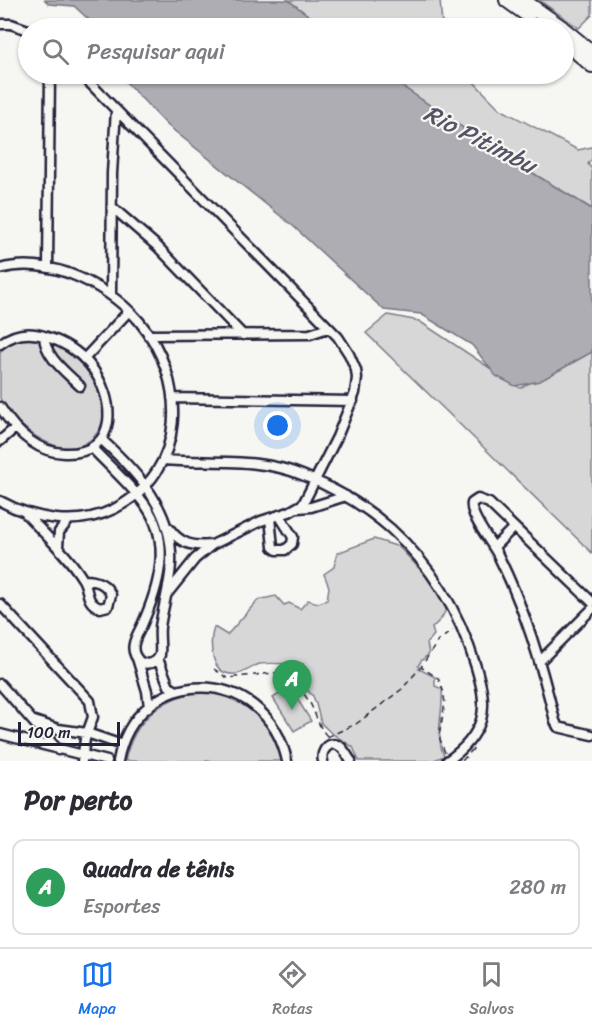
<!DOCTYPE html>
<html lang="pt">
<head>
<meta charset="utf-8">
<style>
  :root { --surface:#fff; --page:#f2f2f3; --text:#2b2b33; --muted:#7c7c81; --line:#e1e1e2; --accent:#1a73e8 }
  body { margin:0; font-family:Sriracha,sans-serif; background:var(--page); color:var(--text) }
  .scale { position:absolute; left:18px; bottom:15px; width:102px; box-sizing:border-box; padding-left:6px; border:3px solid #22223b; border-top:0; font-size:16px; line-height:21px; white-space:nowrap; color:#22223b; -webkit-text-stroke:4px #f6f6f2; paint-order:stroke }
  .you { position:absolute; left:278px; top:426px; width:21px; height:21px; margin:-15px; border:4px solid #fff; border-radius:50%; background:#1a73e8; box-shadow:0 0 0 9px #1a73e833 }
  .badge { display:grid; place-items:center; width:39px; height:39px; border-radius:50%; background:var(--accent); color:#fff; font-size:20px; font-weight:700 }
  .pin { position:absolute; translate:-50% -50px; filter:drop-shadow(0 2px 3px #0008) }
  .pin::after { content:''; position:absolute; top:32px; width:21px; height:18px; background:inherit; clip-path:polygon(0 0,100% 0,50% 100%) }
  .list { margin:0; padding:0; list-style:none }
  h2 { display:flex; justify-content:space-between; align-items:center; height:78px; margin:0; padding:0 24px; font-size:26px }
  h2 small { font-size:20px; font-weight:400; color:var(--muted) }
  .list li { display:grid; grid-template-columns:39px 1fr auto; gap:18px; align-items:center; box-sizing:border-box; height:96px; margin:0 12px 12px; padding:0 12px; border:2px solid var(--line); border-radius:12px }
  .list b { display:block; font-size:22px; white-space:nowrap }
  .list p { margin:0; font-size:20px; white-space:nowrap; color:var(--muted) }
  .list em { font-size:20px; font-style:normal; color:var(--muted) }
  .icon { flex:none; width:33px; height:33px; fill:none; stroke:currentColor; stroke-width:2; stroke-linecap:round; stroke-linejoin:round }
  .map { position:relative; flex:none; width:592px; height:761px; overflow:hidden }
  .search { position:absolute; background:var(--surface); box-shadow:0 2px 4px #0004; left:18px; right:18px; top:18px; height:66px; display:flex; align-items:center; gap:15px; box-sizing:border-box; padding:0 21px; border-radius:33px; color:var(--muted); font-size:22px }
  .sheet { height:186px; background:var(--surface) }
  nav { display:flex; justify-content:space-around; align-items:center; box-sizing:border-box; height:84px; border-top:2px solid var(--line); background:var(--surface); font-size:16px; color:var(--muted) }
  nav a { display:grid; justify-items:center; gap:3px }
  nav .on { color:var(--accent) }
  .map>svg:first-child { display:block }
  .green { fill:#d7d7d7; stroke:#7c7c89; stroke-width:1.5 }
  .water { fill:#adadb3; stroke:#757583; stroke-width:1.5 }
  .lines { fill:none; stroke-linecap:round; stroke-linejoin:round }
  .minor-casing { stroke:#22223b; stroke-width:13 }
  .primary-casing { stroke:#22223b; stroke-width:18 }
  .path { stroke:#22223b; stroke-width:1.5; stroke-dasharray:6 4.5; stroke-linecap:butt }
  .minor { stroke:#f6f6f2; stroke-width:8 }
  .primary { stroke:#f6f6f2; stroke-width:14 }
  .labels { text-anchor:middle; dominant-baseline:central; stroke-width:4.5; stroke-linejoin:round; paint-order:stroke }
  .water-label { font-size:24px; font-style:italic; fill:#535365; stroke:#f6f6f2 }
</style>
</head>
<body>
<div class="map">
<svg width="592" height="761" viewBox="0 0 592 761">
  <rect width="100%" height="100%" fill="#f6f6f2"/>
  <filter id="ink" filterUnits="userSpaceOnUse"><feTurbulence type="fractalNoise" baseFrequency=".0167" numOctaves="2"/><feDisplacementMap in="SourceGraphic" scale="12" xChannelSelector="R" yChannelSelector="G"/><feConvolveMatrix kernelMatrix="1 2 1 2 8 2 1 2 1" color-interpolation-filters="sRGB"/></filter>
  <g filter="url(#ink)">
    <path class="green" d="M288 0H440L442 24 445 28H325Z
      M539 0H592V15L579 28Z
      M384 74H466L500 109 578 150 592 147V159L588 164 592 169V209L503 155Z
      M388 315 419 321 520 388 592 351V553L366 333Z
      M31 337C69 342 124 393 97 433 69 471 14 427 0 398V352L11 342Z
      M374 539 399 547 431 581 448 606 441 619 432 628 434 635 427 643 429 654 421 661 418 666 421 670 435 677V686L442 689C444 713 434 732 444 756L432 761H359L353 747 331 733 321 723 316 704 313 696 306 689 299 672 303 664C289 665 274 662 260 664 252 666 244 674 235 674 210 676 209 643 214 627L227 635 258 600 276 596 284 605 289 603 300 609 308 600 318 603 327 600 329 587 324 574 334 567 337 553Z
      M290 687 311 721 294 731 273 698Z
      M200 692C226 692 254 704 269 726 275 736 279 750 283 761H125C133 722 161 697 200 692Z"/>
    <path class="water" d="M45 0H288L325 28H98L74 6 49 4Z
      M121 74H384L503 155 592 209V352L540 381 515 386 496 376 472 345 421 314 384 310 293 226 167 125 124 80Z"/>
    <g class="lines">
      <defs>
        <path id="minor" d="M0 24H11L28 30
          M81 74 338 337 349 354 356 370 357 378 355 393 337 437 303 504 289 512 261 521 212 545 195 559 167 594
          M112 207 157 246 243 335
          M48 268 50 74
          M0 269C22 263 47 266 68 273 95 283 119 298 139 321 188 380 188 472 114 509 77 527 35 520 0 501
          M111 295 112 173 116 110
          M148 335 310 334 328 328
          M44 336C45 357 66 372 80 386
          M0 344C14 333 30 331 47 337 63 342 78 351 89 364 116 397 121 455 64 453 35 452 14 429 0 407
          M84 359 129 311
          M172 398 353 401
          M0 441 15 428
          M92 448C110 467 131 485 146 506 172 543 159 587 142 625 138 634 130 645 135 655 140 667 155 666 160 655 161 646 159 636 160 627 163 606 170 585 171 564 174 511 138 473 102 440
          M163 460C209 464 259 457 302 475 335 488 365 506 391 529 432 566 460 614 476 667 481 684 486 702 481 720 475 738 462 751 447 761
          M298 508 311 507 346 496
          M26 514C45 535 67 554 82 578 90 589 84 602 100 608L108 606 111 595C106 583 96 580 84 580
          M270 518 273 547 277 550H285L292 544 293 537 279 515
          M169 528C180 544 193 547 212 545
          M58 547 59 532 69 520
          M494 547 513 528
          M592 602 489 503 478 499 472 503C469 515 492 543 498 555 525 609 541 663 555 721L558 727 592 735
          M0 604 90 701 93 717 85 739 82 761
          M137 658 147 691 149 707
          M158 659 169 686 176 691
          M541 660 592 609
          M0 684 58 750
          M34 721 58 729 87 733 122 745
          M0 734 107 761
          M118 761C136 663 266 663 287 761
          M323 761C320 750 331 738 342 748 345 751 348 757 351 761"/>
        <path id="primary" d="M507 0 528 15
          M522 0 562 28
          M564 30 592 53
          M564 41 592 65"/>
      </defs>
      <use href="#minor" class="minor-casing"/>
      <use href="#primary" class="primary-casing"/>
      <path class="path" d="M214 669 227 678 274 673 292 674C296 685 304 693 310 703 316 714 318 727 328 737
        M327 737 356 724 402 689 420 668
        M445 753 439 736 445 703 443 690 438 678 421 667 438 641 453 630
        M462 761 475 747"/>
      <use href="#minor" class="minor"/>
      <use href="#primary" class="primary"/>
    </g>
  </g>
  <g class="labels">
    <g class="water-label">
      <text transform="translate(480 139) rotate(27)">Rio Pitimbu</text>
    </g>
  </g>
</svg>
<div class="scale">100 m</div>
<div class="you"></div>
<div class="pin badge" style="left:292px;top:710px;background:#2e9e5b">A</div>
<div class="search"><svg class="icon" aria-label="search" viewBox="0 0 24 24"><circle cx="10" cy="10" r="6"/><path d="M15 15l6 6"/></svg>Pesquisar aqui</div>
</div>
<section class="sheet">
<h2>Por perto<small></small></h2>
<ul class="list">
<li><span class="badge" style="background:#2e9e5b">A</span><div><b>Quadra de tênis</b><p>Esportes</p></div><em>280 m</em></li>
</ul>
</section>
<nav>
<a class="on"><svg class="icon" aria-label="map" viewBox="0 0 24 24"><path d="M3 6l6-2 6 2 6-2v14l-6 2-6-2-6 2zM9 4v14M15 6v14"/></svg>Mapa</a>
<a><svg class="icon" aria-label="directions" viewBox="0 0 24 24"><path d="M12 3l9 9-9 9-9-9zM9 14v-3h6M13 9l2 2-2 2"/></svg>Rotas</a>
<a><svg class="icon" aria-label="saved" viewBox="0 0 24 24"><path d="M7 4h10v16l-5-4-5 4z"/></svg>Salvos</a>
</nav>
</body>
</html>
